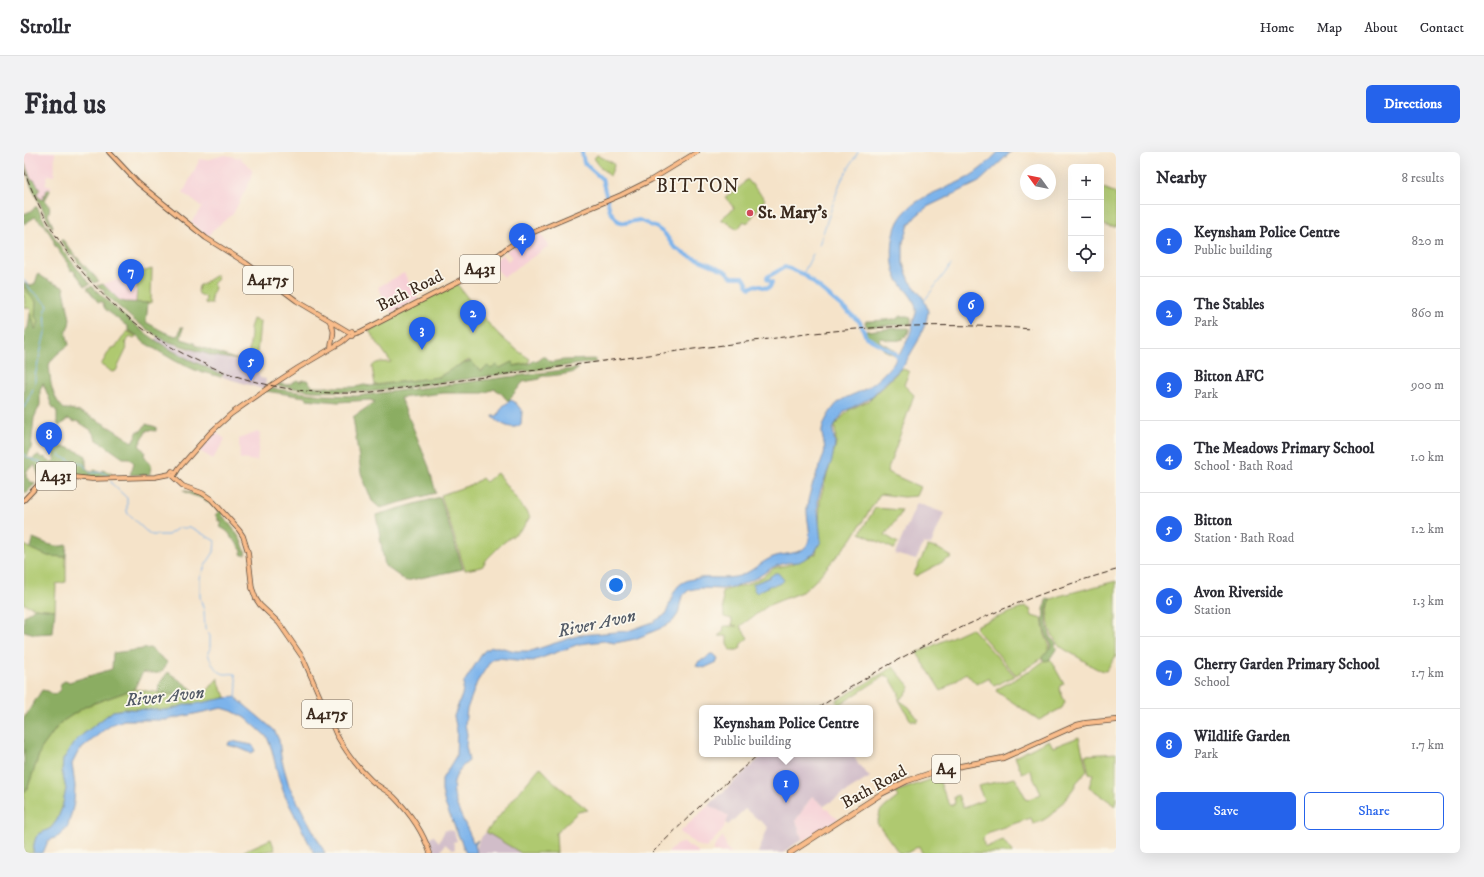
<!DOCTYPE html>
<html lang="en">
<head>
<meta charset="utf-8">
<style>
  :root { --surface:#fff; --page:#f2f2f3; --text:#2b2b33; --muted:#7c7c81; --line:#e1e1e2; --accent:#2563eb }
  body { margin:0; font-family:"IM FELL DW Pica",serif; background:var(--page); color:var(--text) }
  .controls { position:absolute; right:12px; top:12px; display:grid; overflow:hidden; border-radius:6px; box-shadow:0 4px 16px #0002 }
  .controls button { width:36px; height:36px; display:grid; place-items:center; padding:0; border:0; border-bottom:1px solid var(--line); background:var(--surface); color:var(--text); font:20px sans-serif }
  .compass { position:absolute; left:996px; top:12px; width:36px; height:36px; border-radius:50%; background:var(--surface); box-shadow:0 4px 16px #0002; rotate:303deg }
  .you { position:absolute; left:592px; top:433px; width:14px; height:14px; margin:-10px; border:3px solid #fff; border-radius:50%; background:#1a73e8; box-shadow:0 0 0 6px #1a73e833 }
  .badge { display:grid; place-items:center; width:26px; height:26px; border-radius:50%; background:var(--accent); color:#fff; font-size:13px; font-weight:700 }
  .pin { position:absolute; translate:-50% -33px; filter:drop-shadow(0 1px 2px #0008) }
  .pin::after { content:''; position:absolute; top:21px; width:14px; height:12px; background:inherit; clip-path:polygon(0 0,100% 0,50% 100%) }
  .popup { position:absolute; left:675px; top:553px; width:174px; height:52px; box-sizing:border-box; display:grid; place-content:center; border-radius:6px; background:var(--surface); filter:drop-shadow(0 1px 3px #0005); font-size:13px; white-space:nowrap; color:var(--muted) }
  .popup b { font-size:15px; color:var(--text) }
  .popup::after { content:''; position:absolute; left:50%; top:100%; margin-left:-8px; border:8px solid transparent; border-top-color:var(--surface) }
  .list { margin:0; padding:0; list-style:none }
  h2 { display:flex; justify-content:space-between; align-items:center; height:52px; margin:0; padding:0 16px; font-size:17px }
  h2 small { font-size:13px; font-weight:400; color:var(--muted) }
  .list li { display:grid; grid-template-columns:26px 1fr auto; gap:12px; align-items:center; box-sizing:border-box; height:72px; padding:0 16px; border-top:1px solid var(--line) }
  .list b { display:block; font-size:15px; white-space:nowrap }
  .list p { margin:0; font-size:13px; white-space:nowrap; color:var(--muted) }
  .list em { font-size:13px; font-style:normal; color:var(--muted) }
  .actions { display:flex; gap:8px; padding:12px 16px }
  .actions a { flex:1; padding:9px 0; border:1px solid var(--accent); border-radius:6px; text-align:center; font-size:14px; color:var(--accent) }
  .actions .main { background:var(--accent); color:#fff }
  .icon { flex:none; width:22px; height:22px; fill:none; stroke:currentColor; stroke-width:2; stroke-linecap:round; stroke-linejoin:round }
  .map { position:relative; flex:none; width:1092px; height:701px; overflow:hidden; border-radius:6px }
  header { display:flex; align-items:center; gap:24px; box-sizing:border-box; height:56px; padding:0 20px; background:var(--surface); border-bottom:1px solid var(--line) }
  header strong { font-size:19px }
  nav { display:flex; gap:22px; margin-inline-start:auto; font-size:14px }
  .intro { display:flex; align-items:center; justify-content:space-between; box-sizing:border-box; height:96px; padding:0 24px }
  h1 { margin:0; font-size:28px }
  .button { padding:10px 18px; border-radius:6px; background:var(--accent); color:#fff; font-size:14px; font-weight:700 }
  main { display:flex; gap:24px; padding:0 24px }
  aside { flex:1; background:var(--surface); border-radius:6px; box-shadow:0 4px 16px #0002 }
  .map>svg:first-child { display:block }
  .built { fill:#f6cfd6 }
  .industrial { fill:#d1bdc9 }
  .green { fill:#afc96f; stroke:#757a46 }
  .forest { fill:#8bad62; stroke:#636c40 }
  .water { fill:#7cb3eb; stroke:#5c6e84 }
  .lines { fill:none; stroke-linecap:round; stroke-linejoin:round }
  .stream { stroke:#7cb3eb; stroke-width:1 }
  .river { stroke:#7cb3eb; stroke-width:4 }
  .primary-casing { stroke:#574638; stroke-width:5.5 }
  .trunk-casing { stroke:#574638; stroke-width:6 }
  .primary { stroke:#f9bc8a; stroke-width:4 }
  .trunk { stroke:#f9bc8a; stroke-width:4.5 }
  .rail { stroke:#3b2a1e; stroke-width:1; stroke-dasharray:6 3; stroke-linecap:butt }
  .poi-dot { fill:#d1495b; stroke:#fbf7ec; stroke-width:1.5 }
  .labels { text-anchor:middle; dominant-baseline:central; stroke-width:3.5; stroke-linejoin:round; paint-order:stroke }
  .shield { fill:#fbf7ec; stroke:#75685c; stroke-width:1 }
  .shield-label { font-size:16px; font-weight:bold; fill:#3b2a1e }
  .poi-label { font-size:17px; font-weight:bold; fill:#3b2a1e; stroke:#fbf7ec; text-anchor:start }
  .street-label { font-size:17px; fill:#3b2a1e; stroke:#fbf7ec }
  .water-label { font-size:18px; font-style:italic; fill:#525a66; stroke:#fbf7ec }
  .quarter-label { font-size:19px; letter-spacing:1px; fill:#3b2a1e; stroke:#fbf7ec }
</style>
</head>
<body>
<header>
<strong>Strollr</strong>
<nav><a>Home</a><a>Map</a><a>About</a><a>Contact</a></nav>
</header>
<div class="intro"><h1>Find us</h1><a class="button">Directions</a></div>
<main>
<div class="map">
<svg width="1092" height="701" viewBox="0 0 1092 701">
  <rect width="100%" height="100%" fill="#fbf7ec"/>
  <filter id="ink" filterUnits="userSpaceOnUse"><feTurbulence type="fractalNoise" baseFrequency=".025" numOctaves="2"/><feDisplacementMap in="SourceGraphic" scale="8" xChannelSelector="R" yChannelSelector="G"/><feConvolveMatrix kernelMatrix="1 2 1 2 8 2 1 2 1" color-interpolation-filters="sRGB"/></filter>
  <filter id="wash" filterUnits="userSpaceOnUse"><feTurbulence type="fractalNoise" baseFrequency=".012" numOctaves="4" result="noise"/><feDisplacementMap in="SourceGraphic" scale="16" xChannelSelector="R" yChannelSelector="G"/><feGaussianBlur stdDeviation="0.9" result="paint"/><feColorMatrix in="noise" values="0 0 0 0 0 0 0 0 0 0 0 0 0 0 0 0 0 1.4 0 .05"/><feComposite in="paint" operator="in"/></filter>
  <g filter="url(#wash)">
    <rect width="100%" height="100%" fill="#f5e3c9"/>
    <path class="built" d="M0 0H31L30 24 24 23 21 33 28 35 17 54 0 6Z
      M201 3 216 6 228 17V25L209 62 191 76 184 84 167 70 178 55 159 41 176 7 182 8Z
      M515 80 525 94 479 125 469 112 478 102 484 109 488 105 482 99Z
      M128 117 127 151 100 150 95 148 79 132Z
      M380 121 394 147 368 161 354 135Z
      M190 279 201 287 189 307 174 298Z
      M233 280 236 282 233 309 216 307 215 287Z
      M788 644 814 667 779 689 772 668Z
      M685 653 705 664 698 679 682 696 673 693 656 680Z
      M699 684 703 697 708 701 690 700 689 698 692 692Z
      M657 691H660L676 701H644L652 693Z"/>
    <path class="industrial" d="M133 185 156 195 219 211 233 218 236 226 242 227 241 235 239 237 178 219 171 218 153 210 127 194Z
      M893 351 920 361 907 393 900 391 892 408 871 402Z
      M740 602H829L834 612 846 625 800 654 788 644 772 668 778 687 759 701H734L744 675 721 657 704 673 702 671 705 664 685 653Z
      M421 678 430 679 433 689 429 690 431 697 428 698 421 692 416 701H413L401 684 404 683 406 686 409 683 415 690Z
      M462 680 497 701H454L452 697 455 688Z"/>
    <path class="green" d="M573 3 589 11 590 14 586 24 577 16 570 6Z
      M723 27 741 47 723 72 720 69 714 77 697 67 710 56 701 45 716 35Z
      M1077 35 1092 41V75H1086L1077 72Z
      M128 117 127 151H112L114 121Z
      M192 123 194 127 189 132 191 136 187 145 188 152H183L181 151 182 145 175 142 174 139 175 134Z
      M433 132C456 162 474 187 506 207L504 211 489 214 488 210 476 216 456 219 445 208 414 225 351 233 348 215C352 208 360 211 367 210L345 179 372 162Z
      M0 135 2 136 12 149C13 155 10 162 15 169L12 178H11L8 164 6 162 7 157 1 155Z
      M229 167 236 170 232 213 224 210 227 181 226 176Z
      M103 179 112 184 110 187 106 185 101 191 103 193 102 195 103 196 92 219 88 220 77 213 87 196 92 195Z
      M878 216 885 220 880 233 890 243 863 320 896 335 892 344 879 345 856 342 827 388 790 430 780 439 745 453 716 474 724 486 716 493 717 496 713 498H706L703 492V484H694L699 480 700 474H713L708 473V467L700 465 698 439 722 433 738 425 750 416 768 412 792 402 795 384 796 347 812 292 811 273 825 258 844 249Z
      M473 321 506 365 498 377 479 391 463 407 458 415 441 418 417 343 449 332 458 326 462 330Z
      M851 356 878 358 876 363 861 383 874 391 870 397 836 381Z
      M0 393 24 404 42 405V430L32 432 31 458 11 456 0 452Z
      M904 394 915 397 928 405 892 424 889 423Z
      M1092 429V504L1082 519C1073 519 1065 512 1057 507 1051 503 1042 499 1036 494 1024 482 1022 464 1026 448L1035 444Z
      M1001 455 1006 457 1008 464 1018 467 1021 483 1025 492V496L1020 505 992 523 952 477 953 473Z
      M947 476 991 524 970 534 964 526 952 532 942 521 917 539 893 501Z
      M1025 505 1040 532 1037 533 1035 536 1041 550 1038 556 1015 568 972 539 973 537 1009 517Z
      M869 515 886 535 883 541 875 548 885 555 895 568 891 570 890 568 887 569 875 548V541L866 526 860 524 815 553 812 549Z
      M194 526 198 540H200L202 545 201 546 179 551 164 552 144 558 101 557 89 559 58 583 49 592 39 608 38 619 42 637 38 656 33 668 27 676 15 682 12 685 10 692 9 701H0V641L4 635 17 597 36 571 62 554 110 537 151 543 154 545 168 542 180 543Z
      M1055 585 1063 619 1052 631V633C1041 648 1028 668 1009 672L1007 666 965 680 959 686 960 693 962 695 979 688 989 701H898L895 694 883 701H875L853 671 855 665 856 659 874 645 871 640 914 625 922 646 927 654 931 651 930 645 934 643 939 656 960 648 954 634 991 626 1003 648 1017 642 1006 618 998 621 991 605 1025 588 1029 595Z
      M1092 601V654L1065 635 1069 622 1065 621 1061 603Z
      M516 615 531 631 564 658 554 660 532 681 533 701H497L462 680Z
      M247 687 251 698 232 701H221L220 699Z"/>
    <path class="forest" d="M0 12H1L7 28H10L16 37 13 41 14 44 18 48 20 46 19 43H21L22 39 25 37 26 39 21 48C26 54 27 55 24 63L29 74 28 76 7 34Z
      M11 55H13L22 72 20 73 11 65 0 72V62L9 58Z
      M23 73 39 99 66 132 61 134 49 118 47 119 44 112 31 94 29 87 21 74Z
      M36 88H39L49 101 75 129 70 131 62 122 63 120 59 117 58 113 54 111 51 104 46 103Z
      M14 122 25 129 41 136 40 138 46 167 45 173 42 179 45 193C38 198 28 205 25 213 25 216 26 220 26 223 27 236 30 247 40 257 56 255 94 280 108 290L114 279H117L122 272 132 275V279L123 278 115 293 121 300 120 303C124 310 131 313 126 322L106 323 110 311 105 306H99L72 287 67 278 53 269 51 270 44 267 35 274 33 270V260L28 254 19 231 16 238V253L10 266 7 296 3 305 8 307 14 303 18 306 21 305 22 308 28 310 31 308V305L28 300C35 289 54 299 62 304V316L67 320 71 318 77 321 79 318 87 321V323C80 324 72 326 65 326 45 325 37 315 16 327L11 313 3 318 2 325 7 330 12 331 2 341 0 339V290L1 291 0 286V189L1 178 4 176 6 162 8 163 11 177H12L15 169 11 165 12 149C6 146 5 141 2 136L0 135V131L7 134 11 132Z
      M79 132 95 148 101 150 124 151 122 170 140 180 152 184 155 182 157 175H159L157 187 171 191V193L211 207 223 210 227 212 231 211 234 202V216L214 208 190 204 139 188 111 169 79 141 81 138 72 134Z
      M68 134C101 167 137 197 180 214 187 218 191 221 199 222L197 225 171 218 153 210 119 190 115 185 104 178V175L81 157 78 150H74L63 136Z
      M877 164H884L887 166V172L843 175 841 171 842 169H846L873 167Z
      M872 176H885V178C881 192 868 189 857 186L855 188C859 194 868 193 873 201L871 203 860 198 858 195 842 185 841 181 842 179Z
      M518 205H522L527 210 539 208 571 207 572 210 345 240 288 239 249 233 252 231 264 233 273 228 276 230 279 228H283L289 235H332L340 233 347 234 415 225 431 215 447 209 456 219 464 214 467 217 473 213 476 216 488 210 490 214 507 211 510 208 512 210Z
      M555 216 550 220C545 222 520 225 518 224L516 227 499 230 484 249 477 241 471 237 459 241H419L376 246 388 273 405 315 412 341 356 356 348 349 337 321 329 265 351 250 346 248 314 250 282 247 281 245 242 239 245 236 298 243 333 244Z
      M159 338 178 344 189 352 199 361 198 363C208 375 219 387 222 403H218L217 402 218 399 211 389 207 386C206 380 201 378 196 375L198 369H194V366L191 363 195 360C189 354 183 348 174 345 168 343 163 342 159 338Z
      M416 345 439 417 382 429 361 414 352 363Z
      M9 386C20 390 30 397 43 393L42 405 24 404 7 397Z
      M1024 447 1026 448 1023 458V472L1027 486 1032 491 1031 494 1033 496 1025 508 1022 509 1019 508 1018 505 1026 496 1027 492C1018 479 1018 463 1022 448Z
      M11 456 31 458 29 481 11 482 0 479V464Z
      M126 496 143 510C139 524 131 522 119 520L110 537 62 554 36 571 17 597 4 635 0 641V566L18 538 24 539 30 543 36 538V534L40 529 45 530 88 517 89 501Z
      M144 520 168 537 169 540H181L182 541 180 543 170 544 168 542 154 545 151 543 134 541 135 532Z"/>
    <path class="water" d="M974 0H987L955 30 903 55 892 64 885 73 879 90V112L886 129 899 146 903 155 904 160 902 170 894 189 880 213 846 246 821 259 812 271 809 278 811 292 808 308 797 337 794 347V359L797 389 790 402 775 410 761 411 749 415 734 425 714 434 698 437 676 436 665 438 658 444 654 462 649 469 642 474 611 487 591 491 580 489 555 492 509 509 492 508 474 506 468 507 453 530 443 557 441 572 443 582 442 594 445 609C413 632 439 663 449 690L450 691 454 688 451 693 453 701H442L421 652 418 639V627L432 604 433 579 430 564 438 543 440 530 460 499 468 495H475L491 499H507L556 483 604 479 629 470 641 463C647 453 647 438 658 431 672 422 695 428 711 425 725 423 736 410 749 405 759 401 777 403 783 393 789 383 782 367 783 356 785 336 794 321 800 302 802 294 799 289 798 282 797 274 805 261 810 255 816 246 830 243 839 238 862 225 886 194 890 167 891 164 893 160 892 157 891 145 878 136 873 126 866 113 867 83 874 70 888 44 919 39 943 26 955 19 965 10 974 0Z
      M487 248 491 250 498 259 497 272C489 280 475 271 469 265V264H473L479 254Z
      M751 421H754L760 428C756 434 751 432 745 434 741 436 737 439 733 441 730 439 729 436 729 432L744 426Z
      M686 502H689L694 506 693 510 680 516 672 514 675 509 681 507Z
      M211 545 250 578 255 588 257 605 265 634 301 701H290L261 644 254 624 248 598 243 585 223 567 208 559 198 556 142 568H100L89 572 80 578 54 600 48 612 51 634 50 651 44 674 35 684 24 689 19 701H9L10 692 12 685 15 682 27 676 33 668 38 656 42 637 38 619 39 608 49 592 58 583 89 559 101 557 144 558 164 552H171L201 546Z
      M208 589 228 593 231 596V599L227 601 215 596 204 593 205 590Z"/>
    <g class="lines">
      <path class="stream" d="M795 93 816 31 834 0
        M779 122 789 102
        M0 128 7 138 23 152 24 155 21 159 22 176 11 224V230L8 239 0 256
        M900 149 927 113
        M0 302 2 305 17 311
        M35 303 48 310 57 311 60 313 63 318 67 321 78 320 84 324
        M87 329 88 332 103 346V359L104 362 122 379 128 383H144L154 376H168L191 389 190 400 181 414 176 426V445L180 459 181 476 186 484V497L184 500C185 508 192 521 201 522 205 522 207 521 211 522L213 531 212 547"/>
      <path class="river" d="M558 0 560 11 578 27 586 59 594 69 600 71 615 68 633 76 641 82 650 95 665 104 700 118 708 125H719C723 128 722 133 726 136L732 133 743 136 746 135 748 130 744 128 743 125 761 115 779 122 836 170 842 185 871 201 876 207"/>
    </g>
  </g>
  <g filter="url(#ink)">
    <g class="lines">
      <defs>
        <path id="primary" d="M85 0 114 31 182 86 222 111 273 149 325 180 328 179 329 182
          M306 170C313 180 307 187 307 196
          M146 322 159 334 178 341 187 347 215 378 219 384 224 400 228 436 232 447 236 453 255 471 279 506 312 582C321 598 333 615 347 628 354 635 363 638 370 645 385 660 399 680 406 701
          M150 324 155 316 186 281 207 262 248 233 274 216 318 190 325 184H328L329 182 336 180 453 120 483 96 503 83 597 43 627 28 673 0
          M0 348 17 330 29 325 40 324 68 327 131 325 146 322 148 319 151 320"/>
        <path id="trunk" d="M766 701 857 642 883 629 916 618 979 606 1053 573 1062 571 1092 568"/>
      </defs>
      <use href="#primary" class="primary-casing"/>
      <use href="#trunk" class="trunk-casing"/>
      <use href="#primary" class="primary"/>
      <use href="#trunk" class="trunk"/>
      <path class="rail" d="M0 18C53 164 194 252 348 240L782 182C857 173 932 171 1007 177
        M794 556C887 495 985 448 1092 418
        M628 701 679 651 735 602"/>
    </g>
  </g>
  <circle class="poi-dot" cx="726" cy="61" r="4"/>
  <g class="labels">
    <g class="shield">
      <rect x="436" y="103" width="40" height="28" rx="3"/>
      <rect x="219" y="114" width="50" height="28" rx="3"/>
      <rect x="12" y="310" width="40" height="28" rx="3"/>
      <rect x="278" y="548" width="50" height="28" rx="3"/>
      <rect x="908" y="603" width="28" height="28" rx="3"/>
    </g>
    <g class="shield-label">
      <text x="456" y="117">A431</text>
      <text x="244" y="128">A4175</text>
      <text x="32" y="324">A431</text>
      <text x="303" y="562">A4175</text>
      <text x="922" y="617">A4</text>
    </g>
    <g class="poi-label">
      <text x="734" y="61">St. Mary's</text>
    </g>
    <g class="street-label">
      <text transform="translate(386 139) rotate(-27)">Bath Road</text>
      <text transform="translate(850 635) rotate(-29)">Bath Road</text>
    </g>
    <g class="water-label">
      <text transform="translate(573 472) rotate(-12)">River Avon</text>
      <text transform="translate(141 545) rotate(-6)">River Avon</text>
    </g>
    <g class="quarter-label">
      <text x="674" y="34">BITTON</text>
    </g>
  </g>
</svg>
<div class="controls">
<button>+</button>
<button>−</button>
<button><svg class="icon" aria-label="locate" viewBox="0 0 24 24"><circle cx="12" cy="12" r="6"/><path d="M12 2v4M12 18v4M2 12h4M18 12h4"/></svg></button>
</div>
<svg class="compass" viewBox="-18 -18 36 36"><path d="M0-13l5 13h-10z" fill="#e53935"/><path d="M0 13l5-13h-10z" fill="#7c7c81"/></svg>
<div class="you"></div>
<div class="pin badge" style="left:762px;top:651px">1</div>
<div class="popup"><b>Keynsham Police Centre</b>Public building</div>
<div class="pin badge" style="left:449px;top:181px">2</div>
<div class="pin badge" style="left:398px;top:198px">3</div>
<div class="pin badge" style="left:498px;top:104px">4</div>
<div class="pin badge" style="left:227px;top:229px">5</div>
<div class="pin badge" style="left:947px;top:173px">6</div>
<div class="pin badge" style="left:107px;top:140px">7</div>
<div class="pin badge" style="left:25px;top:303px">8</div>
</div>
<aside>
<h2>Nearby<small>8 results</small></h2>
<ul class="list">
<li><span class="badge">1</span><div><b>Keynsham Police Centre</b><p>Public building</p></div><em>820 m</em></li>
<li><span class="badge">2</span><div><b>The Stables</b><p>Park</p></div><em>860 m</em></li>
<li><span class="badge">3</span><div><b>Bitton AFC</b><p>Park</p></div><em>900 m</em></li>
<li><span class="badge">4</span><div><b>The Meadows Primary School</b><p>School · Bath Road</p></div><em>1.0 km</em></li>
<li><span class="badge">5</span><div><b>Bitton</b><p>Station · Bath Road</p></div><em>1.2 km</em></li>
<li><span class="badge">6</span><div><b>Avon Riverside</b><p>Station</p></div><em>1.3 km</em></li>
<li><span class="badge">7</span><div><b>Cherry Garden Primary School</b><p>School</p></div><em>1.7 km</em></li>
<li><span class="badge">8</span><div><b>Wildlife Garden</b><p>Park</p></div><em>1.7 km</em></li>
</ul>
<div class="actions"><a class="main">Save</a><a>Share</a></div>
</aside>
</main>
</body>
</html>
